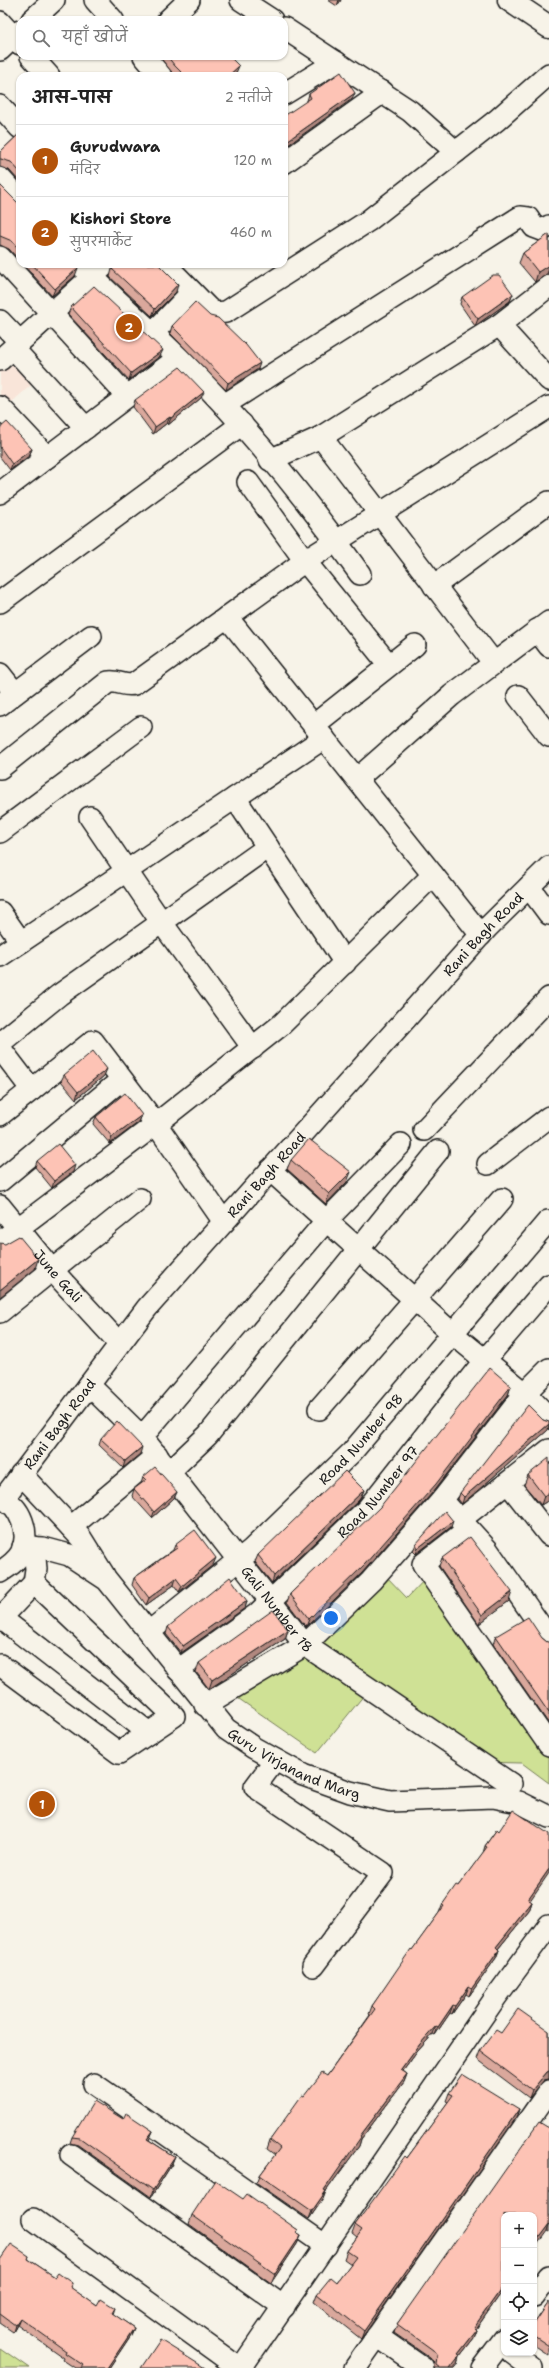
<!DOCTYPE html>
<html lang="hi">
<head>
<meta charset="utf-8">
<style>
  :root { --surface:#fff; --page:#f2f2f2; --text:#222; --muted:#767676; --line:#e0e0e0; --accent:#b45309 }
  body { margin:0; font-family:"Shantell Sans","Playpen Sans Deva",sans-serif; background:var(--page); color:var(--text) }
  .controls { position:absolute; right:12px; bottom:12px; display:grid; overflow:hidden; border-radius:8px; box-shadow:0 1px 3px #0004 }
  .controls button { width:36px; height:36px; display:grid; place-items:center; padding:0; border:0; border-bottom:1px solid var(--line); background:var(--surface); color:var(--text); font:20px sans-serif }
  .you { position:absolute; left:331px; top:1618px; width:14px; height:14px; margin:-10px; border:3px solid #fff; border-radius:50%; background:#1a73e8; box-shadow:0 0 0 6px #1a73e833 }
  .badge { display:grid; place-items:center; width:26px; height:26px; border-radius:50%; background:var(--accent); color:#fff; font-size:13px; font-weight:700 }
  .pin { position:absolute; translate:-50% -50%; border:2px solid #fff; box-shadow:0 1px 4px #0006 }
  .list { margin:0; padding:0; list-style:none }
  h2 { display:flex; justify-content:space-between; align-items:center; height:52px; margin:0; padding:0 16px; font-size:17px }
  h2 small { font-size:13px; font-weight:400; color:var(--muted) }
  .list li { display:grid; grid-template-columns:26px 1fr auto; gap:12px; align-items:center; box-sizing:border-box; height:72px; padding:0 16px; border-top:1px solid var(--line) }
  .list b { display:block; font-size:15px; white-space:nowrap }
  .list p { margin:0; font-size:13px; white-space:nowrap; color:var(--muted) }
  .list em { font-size:13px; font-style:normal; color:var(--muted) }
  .icon { flex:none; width:22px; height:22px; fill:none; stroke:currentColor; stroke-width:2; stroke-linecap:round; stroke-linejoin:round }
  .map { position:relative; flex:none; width:549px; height:2368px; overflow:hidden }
  .search { position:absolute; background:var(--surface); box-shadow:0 1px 3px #0004; left:16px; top:16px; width:272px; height:44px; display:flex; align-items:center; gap:10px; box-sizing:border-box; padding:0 14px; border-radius:12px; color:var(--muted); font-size:15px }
  .panel { position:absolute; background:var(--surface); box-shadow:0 1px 3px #0004; left:16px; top:72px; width:272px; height:196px; border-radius:12px }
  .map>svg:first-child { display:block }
  .built { fill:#f9e5d9 }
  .green { fill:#cfe195; stroke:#767e58 }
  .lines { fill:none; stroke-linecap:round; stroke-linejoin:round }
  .minor-casing { stroke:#1c1c1c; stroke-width:24 }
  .major-casing { stroke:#1c1c1c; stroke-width:25 }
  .minor { stroke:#f7f3e8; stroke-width:21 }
  .major { stroke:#f7f3e8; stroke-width:22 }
  .wall { fill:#daa89c; stroke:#1c1c1c }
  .shaded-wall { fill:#b1887f; stroke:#1c1c1c }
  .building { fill:#fdc3b5; stroke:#1c1c1c }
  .labels { text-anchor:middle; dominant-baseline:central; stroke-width:3; stroke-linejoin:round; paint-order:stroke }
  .street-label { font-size:14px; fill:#1c1c1c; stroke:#f7f3e8 }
</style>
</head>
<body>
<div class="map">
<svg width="549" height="2368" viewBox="0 0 549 2368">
  <rect width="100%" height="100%" fill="#f7f3e8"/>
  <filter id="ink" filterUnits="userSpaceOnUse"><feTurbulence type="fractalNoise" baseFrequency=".025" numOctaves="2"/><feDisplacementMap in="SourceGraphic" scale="8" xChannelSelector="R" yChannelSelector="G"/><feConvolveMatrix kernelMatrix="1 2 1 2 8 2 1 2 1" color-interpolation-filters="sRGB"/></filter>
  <g filter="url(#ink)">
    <path class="built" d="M11 353 37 380 5 408 0 403V363Z"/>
    <path class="green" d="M385 1575 407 1598 429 1575 549 1756V1783L522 1763 472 1762 369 1689 317 1753 229 1692Z
      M0 2348 29 2368H0Z"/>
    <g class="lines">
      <defs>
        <g id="minor">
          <path d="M95 0 113 20"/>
          <path d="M241 0 272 20"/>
          <path d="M32 20 54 0"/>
          <path d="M168 20 189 0"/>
          <path d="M0 22 20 44"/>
          <path d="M284 28 410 111 456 152"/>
          <path d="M0 50 20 31"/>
          <path d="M31 56 49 76"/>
          <path d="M144 56 161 76"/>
          <path d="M284 94 336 62"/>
          <path d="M0 106 20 128"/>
          <path d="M284 163 383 92"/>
          <path d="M0 178 20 200"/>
          <path d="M0 257 127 396"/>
          <path d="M80 264C111 297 147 326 179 358 245 424 306 498 360 574"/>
          <path d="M165 264 208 308 215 313 226 312 368 221 497 120 549 74"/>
          <path d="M0 321 20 342"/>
          <path d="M499 325 549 380"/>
          <path d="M152 334 192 292"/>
          <path d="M13 348 86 428"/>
          <path d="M0 360 106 264"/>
          <path d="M224 405 520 217 528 218 534 227 542 230 549 226"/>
          <path d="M0 407 47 457"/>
          <path d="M321 437 499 325 549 286"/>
          <path d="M270 460 321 437 493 662"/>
          <path d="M248 482 305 561 389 665"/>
          <path d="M0 493 178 358"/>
          <path d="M434 586 549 502"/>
          <path d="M0 602 242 424"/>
          <path d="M227 617 481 935"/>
          <path d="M537 630 549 646"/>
          <path d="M0 674 15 693"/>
          <path d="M518 696 549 736"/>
          <path d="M0 705 91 636"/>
          <path d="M314 725 415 645"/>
          <path d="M0 768 108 682C118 680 125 687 134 684L305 561 549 407"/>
          <path d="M357 779 452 695 549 622"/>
          <path d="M235 798 345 963"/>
          <path d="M90 817 162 923 253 1048"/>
          <path d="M0 832 141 727"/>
          <path d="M529 887 549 914"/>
          <path d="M0 912 21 942"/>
          <path d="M0 956 324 738"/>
          <path d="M0 1043 59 995 268 847"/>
          <path d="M0 1048 32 1090"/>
          <path d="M0 1115 93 1041 156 1124 224 1222"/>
          <path d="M424 1130 549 998"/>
          <path d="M488 1164 549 1117"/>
          <path d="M270 1170 453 1334 525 1393 549 1418"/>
          <path d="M0 1181 121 1080"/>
          <path id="s1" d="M0 1206 52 1270 120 1344"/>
          <path d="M0 1242 156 1124 281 1025 433 875"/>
          <path d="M0 1312 140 1199"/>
          <path id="s2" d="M89 1385 142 1437 305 1645 511 1784"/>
          <path d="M319 1409 502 1199"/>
          <path d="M142 1437 326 1221 401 1144"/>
          <path d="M170 1471 208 1435 438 1151"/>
          <path d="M21 1474 81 1538 104 1575"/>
          <path d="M508 1483 549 1535"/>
          <path d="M0 1498C21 1504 31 1535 21 1553 16 1562 8 1567 0 1572"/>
          <path id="s3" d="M3 1499 147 1308 487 928 549 867"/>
          <path d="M442 1500 487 1549 549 1638"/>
          <path d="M460 1520 549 1450"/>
          <path d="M71 1527 157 1455"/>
          <path d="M468 1529 423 1564 549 1745"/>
          <path id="s4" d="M23 1547 43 1548 69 1555 107 1580 226 1729 254 1748 303 1775 350 1792 390 1801 493 1797 519 1802 549 1817"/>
          <path d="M34 1583 36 1569 34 1547"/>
          <path d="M1 1618 149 1733"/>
          <path d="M0 1619 34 1583 174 1716 119 1753 0 1665"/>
          <path id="s5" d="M149 1632 251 1550 352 1452 548 1221"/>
          <path id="s6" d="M178 1670 257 1614 368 1508 484 1361 549 1285"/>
          <path d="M205 1705 305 1645 371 1581 442 1500 525 1393 549 1369"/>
          <path d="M275 1760 255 1787 383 1873 313 1966"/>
          <path d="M94 2084 326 2246"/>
          <path d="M71 2155 284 2307"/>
          <path d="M33 2219 239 2368"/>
          <path d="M534 2297 549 2276"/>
          <path d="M377 2336 423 2368"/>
          <path d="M512 2353 532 2368"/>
          <path d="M241 2368 496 1997 549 1925"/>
          <path d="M355 2368 549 2091"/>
          <path d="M482 2368 504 2339"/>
        </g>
        <path id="major" d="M509 0 549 27"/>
      </defs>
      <use href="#minor" class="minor-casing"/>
      <use href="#major" class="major-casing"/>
      <use href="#minor" class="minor"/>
      <use href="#major" class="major"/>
    </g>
    <path class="wall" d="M328 0H341L337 6Z
      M159 56H229L236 73 233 76H175Z
      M355 93 352 99 307 101 309 94Z
      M20 133V182L9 170 0 167V152Z
      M0 185 19 204 20 203V261L9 249 0 245Z
      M549 234V275L547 274 535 282 519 263 523 253Z
      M23 264H75V276L52 296Z
      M112 269 176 292 152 316 110 277Z
      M513 294 510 301 475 326 460 304 462 297Z
      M71 307 160 356 129 380 68 314Z
      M172 326 258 369 226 390 170 333Z
      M201 398 168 425 167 423 153 434 133 407 135 400Z
      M0 428 32 449 29 456 10 470 0 457Z
      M64 1075 104 1076 76 1099 61 1081Z
      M142 1115 139 1122 110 1144 93 1124 96 1117Z
      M291 1160 347 1182 326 1204 287 1169Z
      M37 1161 73 1172 52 1188 35 1167Z
      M511 1386 508 1395 433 1492 362 1573 306 1627 287 1602 290 1594Z
      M543 1420 549 1422V1427L548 1430 462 1504 458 1499 460 1493Z
      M101 1439 140 1454 123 1468 99 1445Z
      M528 1475 549 1500 541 1505 524 1485Z
      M143 1477 177 1492 174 1498 152 1518 132 1496 134 1489 141 1484Z
      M364 1490 361 1497 359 1500 272 1583 255 1562 258 1555Z
      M451 1527 416 1554 413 1551 416 1544Z
      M175 1545 213 1565 179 1592 174 1585 146 1605 132 1585 134 1578 173 1550Z
      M442 1558 509 1601 479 1624 439 1566Z
      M247 1601 245 1608 181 1653 166 1634 168 1627Z
      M288 1630 285 1639 209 1689 196 1672 199 1663Z
      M496 1636 542 1638 547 1642H549V1724L493 1644Z
      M497 1829 530 1901 532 1902 529 1911 498 1949 499 1950 496 1958 469 1996 466 1994 452 2014 450 2013 435 2035 433 2034 417 2052 403 2071 407 2074 404 2082 361 2139 359 2146 326 2191 323 2199 309 2219 257 2183 260 2175 275 2155 267 2149 270 2140 304 2096 327 2076 370 2015 369 2014 372 2006 439 1913 442 1905 458 1886 483 1853 485 1846Z
      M549 2031V2079L544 2080 529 2098 477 2059 480 2051 501 2033Z
      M449 2093 519 2109 516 2118 361 2339 314 2302 317 2294 337 2282 351 2264 344 2259 347 2251 357 2237 352 2233 355 2225 407 2158 448 2102 446 2101Z
      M123 2119 153 2131 149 2140 175 2157 172 2164 151 2197 78 2145 70 2143 72 2137Z
      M549 2128V2232L547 2231 504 2215V2289L476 2329 477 2330 474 2338 459 2357 457 2364 454 2368H434V2363L430 2358 394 2333 397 2324Z
      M243 2199 298 2230 297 2233 301 2235 297 2244 271 2283 189 2224 192 2215Z
      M29 2256 28 2259 55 2277 72 2283 71 2288 97 2306 115 2308 113 2314 134 2328 131 2335 109 2368H75L63 2360 64 2358 17 2325 13 2332 0 2323V2260Z
      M549 2302V2355L534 2345V2324Z"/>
    <path class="shaded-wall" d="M339 0H341L337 6Z
      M239 66 236 73 233 76H228Z
      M355 93 352 99 284 148V143Z
      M549 265V269L547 274 535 282 538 272Z
      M78 268 75 276 52 296 55 289Z
      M178 284 176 292 152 316 155 309Z
      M513 294 510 301 475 326 478 319Z
      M163 350 160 356 129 380 131 373Z
      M260 363 258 369 226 390 228 383Z
      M204 392 201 398 168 425 171 418Z
      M170 417 167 423 153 434 155 427Z
      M32 449 29 456 10 470 12 464Z
      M107 1069 104 1076 76 1099 78 1092Z
      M142 1115 139 1122 110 1144 112 1137Z
      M75 1165 73 1172 52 1188 54 1181Z
      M351 1172 347 1182 326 1204 329 1194Z
      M38 1259 35 1269 0 1297V1290Z
      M511 1386 508 1395 433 1492 362 1573 306 1627 309 1619Z
      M549 1424 548 1430 462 1504 464 1497Z
      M142 1447 140 1454 123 1468 125 1461Z
      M364 1490 361 1497 359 1500 272 1583 274 1576Z
      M177 1492 174 1498 152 1518 154 1512Z
      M549 1492V1500L541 1505 544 1496Z
      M453 1521 451 1527 416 1554 418 1548Z
      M216 1558 213 1565 179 1592 182 1586Z
      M176 1578 174 1585 146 1605 149 1598Z
      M512 1592 509 1601 479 1624 482 1615Z
      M247 1601 245 1608 181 1653 183 1646Z
      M288 1630 285 1639 209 1689 212 1680Z
      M549 1869V1873L525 1908 528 1899Z
      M532 1902 529 1911 493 1955 496 1947Z
      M499 1950 496 1958 469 1996 472 1988Z
      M469 1986 466 1994 452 2014 455 2006Z
      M453 2005 450 2013 435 2035 438 2027Z
      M436 2026 433 2034 417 2052 398 2078 401 2070 420 2044Z
      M549 2071V2079L544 2080 529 2098 532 2090 547 2072Z
      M407 2074 404 2082 361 2139 359 2146 321 2198 324 2190 360 2136Z
      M519 2109 516 2118 361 2339 364 2331Z
      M153 2131 150 2138 145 2146 147 2139Z
      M175 2157 172 2164 151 2197 153 2190Z
      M326 2191 323 2199 309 2219 312 2211Z
      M549 2224 547 2231 534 2249V2244Z
      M301 2235 297 2244 271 2283 275 2274Z
      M504 2285V2289L471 2336 474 2327Z
      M20 2318 17 2325 13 2332 15 2325Z
      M134 2328 131 2335 109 2368H107Z
      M477 2330 474 2338 459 2357 457 2364 454 2368H450L458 2354Z"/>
    <path class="building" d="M188 14 194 20H182Z
      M167 56H229L239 66 228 76H185L175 66Z
      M341 72 355 93 284 143V116L311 98 309 94Z
      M20 133V172L11 162 1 159H0V152Z
      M0 185 19 204 20 203V251L12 241 0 236Z
      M549 234V265L538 272 523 253Z
      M32 264H75L78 268 55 289Z
      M117 264H158L178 284 155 309 112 269Z
      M493 275H499L513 294 478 319 462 297Z
      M94 286 163 350 131 373 71 307Z
      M195 302 210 316 218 318 246 345 260 363 228 383 172 326Z
      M180 367 204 392 171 418 170 417 155 427 135 400Z
      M7 422 32 449 12 464 0 447V428Z
      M93 1051 107 1069 78 1092 64 1075Z
      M125 1093 142 1115 112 1137 96 1117Z
      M309 1139 351 1172 329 1194 291 1160Z
      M58 1144 75 1165 54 1181 37 1161Z
      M19 1236 38 1259 0 1290V1243L5 1244Z
      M490 1368 511 1386 436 1484 365 1564 309 1619 290 1594 380 1507Z
      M528 1405 543 1420 549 1422V1424L464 1497 460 1493Z
      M117 1421 142 1447 125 1461 101 1439Z
      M549 1458V1492L544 1496 528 1475Z
      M155 1467 177 1492 154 1512 134 1489 146 1480 143 1477Z
      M345 1471 364 1490 274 1576 258 1555Z
      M445 1511 453 1521 418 1548 416 1544Z
      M195 1530 216 1558 182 1586 176 1578 149 1598 134 1578 177 1548 175 1545Z
      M470 1537 512 1592 482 1615 442 1558Z
      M230 1577 247 1601 183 1646 168 1627Z
      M273 1610 288 1630 212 1680 199 1663Z
      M528 1617 542 1638 547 1642H549V1713L496 1636Z
      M513 1810 549 1834V1869L528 1899 532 1902 496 1947 499 1950 472 1988 469 1986 455 2006 453 2005 438 2027 436 2026 420 2044 401 2070 407 2074 360 2136 361 2137 324 2190 326 2191 312 2211 260 2175 280 2148 270 2140 302 2095 304 2096 322 2073 327 2076 375 2009 372 2006 411 1949 412 1950 444 1906 442 1905 456 1885 458 1886 487 1847 485 1846 497 1829 499 1831Z
      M518 2009 549 2031V2071L547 2072 532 2090 480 2051 496 2030 501 2033Z
      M462 2074 519 2109 364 2331 317 2294 331 2277 337 2282 356 2257 347 2251 362 2230 355 2225 405 2156 407 2158 453 2095 449 2093Z
      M94 2101 123 2119 126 2113 153 2131 147 2139 175 2157 153 2190 80 2138 72 2137Z
      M539 2122 549 2128V2224L534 2244V2215H504V2285L474 2327 477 2330 458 2354 460 2355 450 2368H440L436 2365 437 2355 433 2350 397 2324Z
      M215 2180 243 2199 247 2194 298 2230 296 2232 301 2235 275 2274 192 2215Z
      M11 2244 29 2256 28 2259 55 2277 58 2273 72 2283 70 2287 97 2306 101 2299 115 2308 112 2313 134 2328 107 2368H81L83 2365 65 2353 66 2351 20 2318 15 2325 0 2314V2260Z
      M549 2302V2346L534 2336V2324Z
      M160 2340 205 2368H141Z"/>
  </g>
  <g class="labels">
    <g class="street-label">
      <text stroke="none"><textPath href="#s3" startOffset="742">Rani Bagh Road</textPath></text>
      <text stroke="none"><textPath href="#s3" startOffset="418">Rani Bagh Road</textPath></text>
      <text stroke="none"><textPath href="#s1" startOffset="91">June Gali</textPath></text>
      <text stroke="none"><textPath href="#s3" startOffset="94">Rani Bagh Road</textPath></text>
      <text stroke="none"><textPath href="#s5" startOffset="287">Road Number 98</textPath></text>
      <text stroke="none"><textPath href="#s6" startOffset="269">Road Number 97</textPath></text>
      <text stroke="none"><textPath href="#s2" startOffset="293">Gali Number 18</textPath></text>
      <text stroke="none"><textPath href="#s4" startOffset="360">Guru Virjanand Marg</textPath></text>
    </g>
  </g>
</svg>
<div class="controls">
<button>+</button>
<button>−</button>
<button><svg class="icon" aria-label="locate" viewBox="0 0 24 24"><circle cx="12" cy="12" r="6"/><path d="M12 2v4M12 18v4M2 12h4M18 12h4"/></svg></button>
<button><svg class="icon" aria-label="layers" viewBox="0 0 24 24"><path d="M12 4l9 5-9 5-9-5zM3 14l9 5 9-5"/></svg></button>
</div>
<div class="you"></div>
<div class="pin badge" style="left:42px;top:1804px">1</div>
<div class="pin badge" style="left:129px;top:327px">2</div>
<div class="search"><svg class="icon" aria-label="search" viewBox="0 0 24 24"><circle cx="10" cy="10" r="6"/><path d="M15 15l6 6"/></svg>यहाँ खोजें</div>
<section class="panel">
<h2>आस-पास<small>2 नतीजे</small></h2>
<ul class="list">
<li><span class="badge">1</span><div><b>Gurudwara</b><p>मंदिर</p></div><em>120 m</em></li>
<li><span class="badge">2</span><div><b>Kishori Store</b><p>सुपरमार्केट</p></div><em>460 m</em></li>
</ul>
</section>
</div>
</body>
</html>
